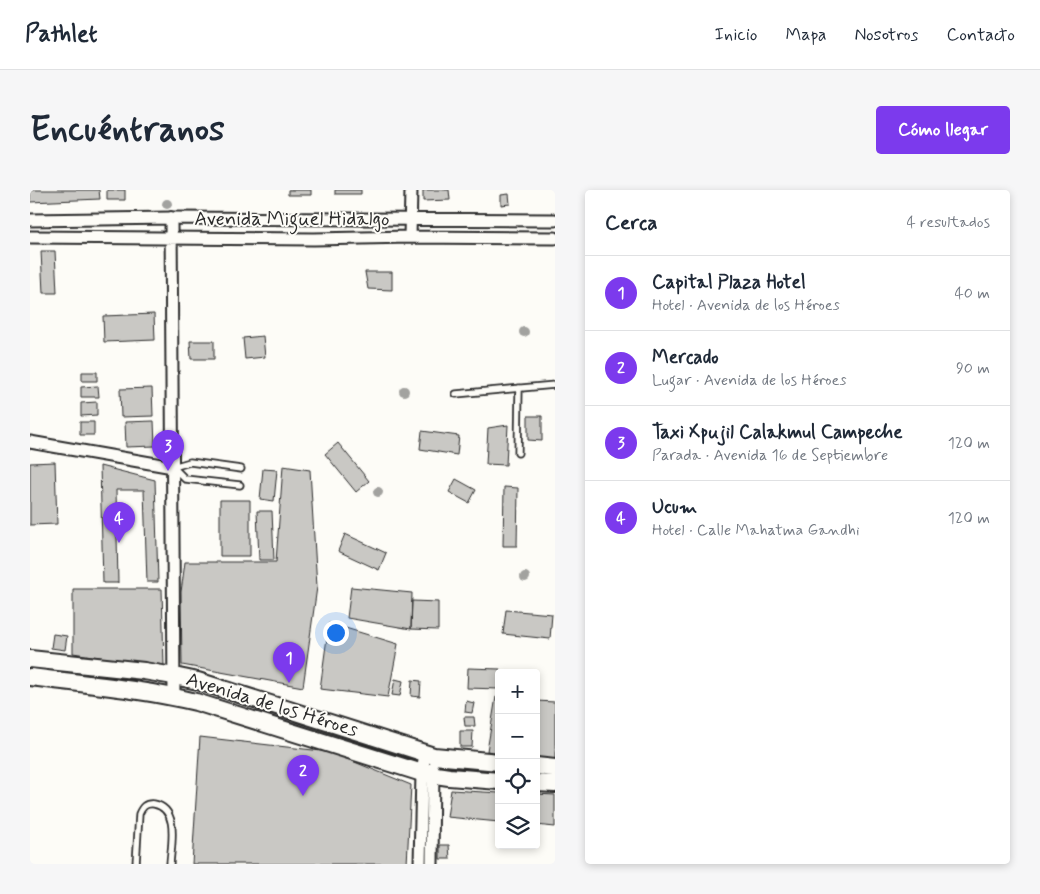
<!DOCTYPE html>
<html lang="es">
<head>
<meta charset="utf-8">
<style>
  :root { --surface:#fff; --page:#f6f6f7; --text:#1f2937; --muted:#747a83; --line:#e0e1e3; --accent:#7c3aed }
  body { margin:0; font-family:Mynerve,sans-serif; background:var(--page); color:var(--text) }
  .controls { position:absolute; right:15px; bottom:15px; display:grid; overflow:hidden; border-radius:5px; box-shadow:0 2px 8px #0003 }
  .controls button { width:45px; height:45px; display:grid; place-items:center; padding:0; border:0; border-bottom:1px solid var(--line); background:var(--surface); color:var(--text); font:25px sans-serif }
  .you { position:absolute; left:305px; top:442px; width:18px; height:18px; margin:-12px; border:4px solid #fff; border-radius:50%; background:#1a73e8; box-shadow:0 0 0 8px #1a73e833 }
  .badge { display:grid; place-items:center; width:32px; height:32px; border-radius:50%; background:var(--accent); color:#fff; font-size:16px; font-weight:700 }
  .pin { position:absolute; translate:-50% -41px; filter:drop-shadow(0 1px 2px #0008) }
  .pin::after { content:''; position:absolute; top:26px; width:18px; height:15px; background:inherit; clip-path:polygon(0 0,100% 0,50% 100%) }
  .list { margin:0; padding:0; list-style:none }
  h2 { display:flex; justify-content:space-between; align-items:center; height:65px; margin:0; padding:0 20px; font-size:21px }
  h2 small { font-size:16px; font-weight:400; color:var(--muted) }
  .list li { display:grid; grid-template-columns:32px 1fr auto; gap:15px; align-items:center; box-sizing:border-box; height:75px; padding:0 20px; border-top:1px solid var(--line) }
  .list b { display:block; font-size:19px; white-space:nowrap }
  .list p { margin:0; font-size:16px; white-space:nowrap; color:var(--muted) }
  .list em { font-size:16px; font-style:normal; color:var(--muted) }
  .icon { flex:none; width:28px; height:28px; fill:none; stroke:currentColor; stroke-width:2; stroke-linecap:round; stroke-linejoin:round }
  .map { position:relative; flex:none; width:525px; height:674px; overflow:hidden; border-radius:5px }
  header { display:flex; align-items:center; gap:30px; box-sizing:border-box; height:70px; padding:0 25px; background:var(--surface); border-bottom:1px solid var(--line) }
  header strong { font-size:24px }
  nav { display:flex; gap:28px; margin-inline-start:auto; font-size:18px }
  .intro { display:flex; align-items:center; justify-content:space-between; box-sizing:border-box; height:120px; padding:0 30px }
  h1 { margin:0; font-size:35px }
  .button { padding:12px 22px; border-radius:5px; background:var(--accent); color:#fff; font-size:18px; font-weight:700 }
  main { display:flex; gap:30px; padding:0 30px }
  aside { flex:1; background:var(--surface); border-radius:5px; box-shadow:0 2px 8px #0003 }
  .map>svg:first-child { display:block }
  .building { fill:#c9c8c4; stroke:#2b2b2b }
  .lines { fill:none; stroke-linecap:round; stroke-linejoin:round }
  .lane-casing { stroke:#2b2b2b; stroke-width:9 }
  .street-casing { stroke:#2b2b2b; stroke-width:15 }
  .secondary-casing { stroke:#2b2b2b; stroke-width:20 }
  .lane { stroke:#fdfcf7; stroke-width:5.5 }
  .street { stroke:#fdfcf7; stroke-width:11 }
  .secondary { stroke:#fdfcf7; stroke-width:16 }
  .tree { fill:#a2a29f }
  .labels { text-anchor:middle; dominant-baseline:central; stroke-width:4; stroke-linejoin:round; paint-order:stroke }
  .street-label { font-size:20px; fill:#2b2b2b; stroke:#fdfcf7 }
</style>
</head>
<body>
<header>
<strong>Pathlet</strong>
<nav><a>Inicio</a><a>Mapa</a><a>Nosotros</a><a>Contacto</a></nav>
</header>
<div class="intro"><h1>Encuéntranos</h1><a class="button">Cómo llegar</a></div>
<main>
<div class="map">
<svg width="525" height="674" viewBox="0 0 525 674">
  <rect width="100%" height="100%" fill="#fdfcf7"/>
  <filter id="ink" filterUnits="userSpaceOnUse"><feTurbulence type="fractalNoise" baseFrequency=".02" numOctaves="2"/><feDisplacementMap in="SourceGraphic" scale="10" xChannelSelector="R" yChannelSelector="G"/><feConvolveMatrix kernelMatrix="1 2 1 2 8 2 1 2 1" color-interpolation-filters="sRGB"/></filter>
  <g filter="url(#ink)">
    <path class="building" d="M0 0H69L70 9 0 12Z
      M77 0H95V10H77Z
      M258 0H281V5H258Z
      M305 0H331V4H305Z
      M393 0H419L420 10 393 11Z
      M479 4 480 14 471 15V5Z
      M11 61H25L27 103H13Z
      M335 82H362V100L338 99Z
      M124 124 125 150 74 152 73 126Z
      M233 146 235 167 215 169 213 148Z
      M160 151H184V169H161Z
      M52 182H67V191H52Z
      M68 196 69 207H51V197Z
      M122 198 123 226 91 227 90 199Z
      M67 212V225L51 226V213Z
      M498 226H512V251L498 250Z
      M124 231 125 256 96 257 95 232Z
      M50 232H64V245H50Z
      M478 235 476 275 456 274 458 238Z
      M392 241 429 246 427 265 390 259Z
      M308 253 339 291 326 302 295 264Z
      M25 272 27 334 0 335V273Z
      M70 276 125 290 128 392H117L114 300H86L88 393H73Z
      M253 276 280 280 287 397 273 497 152 475 151 402 155 372H246Z
      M233 279 247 280 244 311 230 309Z
      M426 289 446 300 439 313 419 302Z
      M474 297 488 298 487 356H473Z
      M190 310H220V366H190Z
      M227 321H242L244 370H229Z
      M315 344 356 363 349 380 308 361Z
      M321 397 382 403 381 439 317 428Z
      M43 399H132L134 477 43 463Z
      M382 411 408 412V440L381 439Z
      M476 420 522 424 520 449 473 444Z
      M299 433 368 454 358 507 290 499Z
      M23 444 37 446 35 460 21 458Z
      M438 478 470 479 469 499 437 498Z
      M365 489 373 491 370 506 362 505Z
      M382 490 391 491 390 507 381 506Z
      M466 507H469V563L457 561Z
      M436 511 444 513 442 523 435 522Z
      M506 511 525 512V569L506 567Z
      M434 527H444L445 536H435Z
      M430 541H443L442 557H430Z
      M170 547 300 562 381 595 377 674H162Z
      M421 600 469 603V632L417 627Z
      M506 604 525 605V637L506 635Z
      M410 655H419L420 669H410Z"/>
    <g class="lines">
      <defs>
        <path id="lane" d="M426 204 525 195
          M488 263 489 198
          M210 295 155 289 143 277 160 272 211 279
          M106 674 109 624C112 617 115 613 124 614 150 619 141 655 140 674"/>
        <path id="street" d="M141 28 144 507
          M0 30 141 28 525 30
          M0 47 284 49 380 47 525 48
          M380 47 381 0
          M0 252 143 277
          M390 674 392 583 395 563
          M402 674 403 578"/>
        <path id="secondary" d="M0 469 114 481 144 486 168 491 404 566 469 572
          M0 487C55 494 112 499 166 512L392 583 419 587 469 591
          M506 576 525 578
          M506 593 525 594"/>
      </defs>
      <use href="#lane" class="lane-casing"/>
      <use href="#street" class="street-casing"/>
      <use href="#secondary" class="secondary-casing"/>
      <use href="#lane" class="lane"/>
      <use href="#street" class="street"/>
      <use href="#secondary" class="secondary"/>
    </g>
    <g class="tree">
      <circle cx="137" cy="14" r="5"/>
      <circle cx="494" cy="142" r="5"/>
      <circle cx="374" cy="201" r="5"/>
      <circle cx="348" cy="302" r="5"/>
      <circle cx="495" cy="387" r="5"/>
    </g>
  </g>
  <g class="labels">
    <g class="street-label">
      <text x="262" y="29">Avenida Miguel Hidalgo</text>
      <text transform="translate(242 515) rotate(17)">Avenida de los Héroes</text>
    </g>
  </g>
</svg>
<div class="controls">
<button>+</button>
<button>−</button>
<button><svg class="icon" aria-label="locate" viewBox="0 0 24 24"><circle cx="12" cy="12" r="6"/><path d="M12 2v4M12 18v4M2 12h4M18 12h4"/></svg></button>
<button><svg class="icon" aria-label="layers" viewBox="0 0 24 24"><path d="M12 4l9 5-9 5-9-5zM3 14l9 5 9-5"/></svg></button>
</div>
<div class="you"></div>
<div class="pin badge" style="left:259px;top:493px">1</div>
<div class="pin badge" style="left:273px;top:606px">2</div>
<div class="pin badge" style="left:138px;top:281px">3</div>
<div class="pin badge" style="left:89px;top:353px">4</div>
</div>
<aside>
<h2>Cerca<small>4 resultados</small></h2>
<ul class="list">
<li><span class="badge">1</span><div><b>Capital Plaza Hotel</b><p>Hotel · Avenida de los Héroes</p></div><em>40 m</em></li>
<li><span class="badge">2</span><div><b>Mercado</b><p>Lugar · Avenida de los Héroes</p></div><em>90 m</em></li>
<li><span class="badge">3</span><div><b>Taxi Xpujil Calakmul Campeche</b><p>Parada · Avenida 16 de Septiembre</p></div><em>120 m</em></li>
<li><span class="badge">4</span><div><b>Ucum</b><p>Hotel · Calle Mahatma Gandhi</p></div><em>120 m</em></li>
</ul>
</aside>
</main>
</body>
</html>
